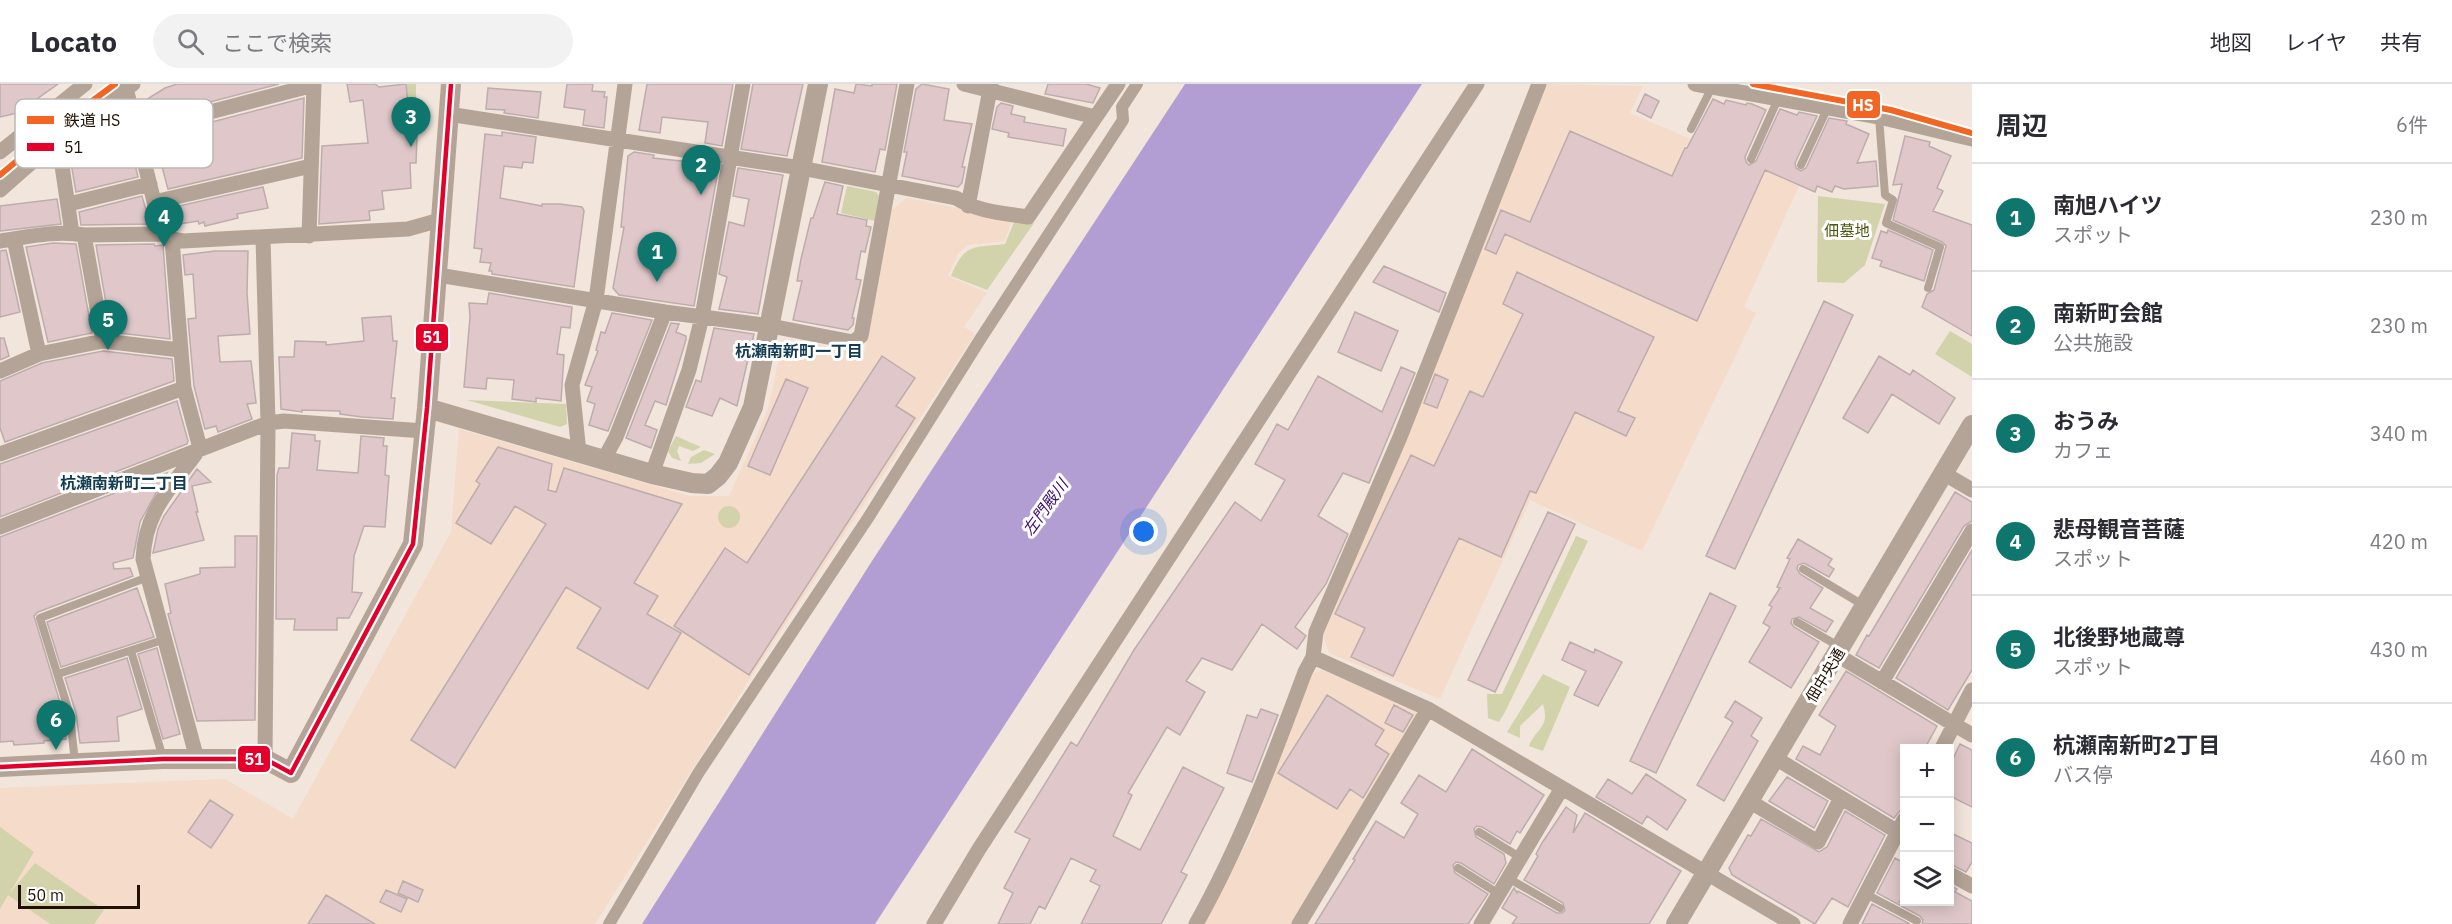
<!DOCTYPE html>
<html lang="ja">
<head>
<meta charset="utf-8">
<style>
  :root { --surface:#fff; --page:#f2f2f3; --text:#2b2b33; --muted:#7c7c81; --line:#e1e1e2; --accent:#0f766e }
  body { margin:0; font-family:"IBM Plex Sans","Noto Sans JP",sans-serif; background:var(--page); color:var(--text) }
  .controls { position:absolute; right:18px; bottom:18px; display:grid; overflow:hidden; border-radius:0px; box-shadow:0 3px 15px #0003 }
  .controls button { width:54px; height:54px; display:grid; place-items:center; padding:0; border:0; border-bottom:2px solid var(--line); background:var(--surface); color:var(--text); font:30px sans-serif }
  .scale { position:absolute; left:18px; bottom:15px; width:122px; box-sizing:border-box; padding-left:6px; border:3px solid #210f02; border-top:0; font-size:16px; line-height:21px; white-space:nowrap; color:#210f02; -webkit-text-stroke:4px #fff; paint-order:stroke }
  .you { position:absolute; left:1144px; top:448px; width:21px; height:21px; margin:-15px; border:4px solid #fff; border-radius:50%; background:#1a73e8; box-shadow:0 0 0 9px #1a73e833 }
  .badge { display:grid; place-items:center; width:39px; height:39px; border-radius:50%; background:var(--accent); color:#fff; font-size:20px; font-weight:700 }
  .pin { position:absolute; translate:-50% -50px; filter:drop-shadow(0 2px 3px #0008) }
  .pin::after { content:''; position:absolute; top:32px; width:21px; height:18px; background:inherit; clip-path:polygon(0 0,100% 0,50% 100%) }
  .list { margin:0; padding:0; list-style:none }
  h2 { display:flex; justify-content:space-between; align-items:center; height:78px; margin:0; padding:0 24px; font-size:26px }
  h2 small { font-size:20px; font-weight:400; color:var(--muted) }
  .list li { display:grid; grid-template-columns:39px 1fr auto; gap:18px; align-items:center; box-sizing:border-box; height:108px; padding:0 24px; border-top:2px solid var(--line) }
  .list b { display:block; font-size:22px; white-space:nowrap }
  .list p { margin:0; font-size:20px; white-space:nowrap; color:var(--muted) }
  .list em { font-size:20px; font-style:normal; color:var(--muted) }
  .icon { flex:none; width:33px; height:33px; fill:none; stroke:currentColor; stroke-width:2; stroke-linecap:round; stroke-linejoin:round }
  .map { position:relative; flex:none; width:1972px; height:840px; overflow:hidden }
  header { display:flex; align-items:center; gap:36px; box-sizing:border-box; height:84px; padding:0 30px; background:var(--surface); border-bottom:2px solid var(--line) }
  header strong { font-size:28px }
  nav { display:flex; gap:33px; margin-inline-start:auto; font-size:21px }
  .search { width:420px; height:54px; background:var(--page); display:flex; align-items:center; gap:15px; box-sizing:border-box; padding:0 21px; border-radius:33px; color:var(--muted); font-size:22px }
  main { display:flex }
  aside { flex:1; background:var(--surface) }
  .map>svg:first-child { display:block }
  .built { fill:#f5dbc9 }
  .green { fill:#d2d3aa }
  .water { fill:#b29ed3 }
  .building { fill:#e0c8ca; stroke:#bdacac; stroke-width:1.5 }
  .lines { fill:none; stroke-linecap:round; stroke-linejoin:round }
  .service { stroke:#b4a497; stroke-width:8 }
  .pedestrian { stroke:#b4a497; stroke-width:12 }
  .minor { stroke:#b4a497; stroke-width:15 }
  .tertiary { stroke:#b4a497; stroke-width:20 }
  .bus-1-casing { stroke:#fff; stroke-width:9 }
  .bus-1 { stroke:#e4002b; stroke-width:4.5 }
  .rail-1-casing { stroke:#fff; stroke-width:10 }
  .rail-1 { stroke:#f26522; stroke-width:6 }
  .labels { text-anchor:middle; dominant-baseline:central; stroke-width:6; stroke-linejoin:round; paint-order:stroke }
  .park-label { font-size:15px; fill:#4c5612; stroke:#fff }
  .street-label { font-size:15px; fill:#210f02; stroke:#fff }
  .neighbourhood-label { font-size:16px; font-weight:bold; fill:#133c53; stroke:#fff }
  .water-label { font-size:16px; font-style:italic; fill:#3a0c6e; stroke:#fff }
  .key { fill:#fff; stroke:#bcb7b3; stroke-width:1.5 }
  .key-label { font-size:16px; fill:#210f02 }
  .line-badge { stroke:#fff; stroke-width:2 }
  .badge-label { font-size:16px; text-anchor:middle; font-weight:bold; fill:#fff }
</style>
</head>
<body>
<header>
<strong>Locato</strong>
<div class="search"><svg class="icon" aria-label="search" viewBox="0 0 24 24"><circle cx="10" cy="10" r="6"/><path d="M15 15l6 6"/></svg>ここで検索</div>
<nav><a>地図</a><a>レイヤ</a><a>共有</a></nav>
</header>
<main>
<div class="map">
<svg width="1972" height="840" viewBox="0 0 1972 840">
  <rect width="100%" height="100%" fill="#f2e5dc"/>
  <path class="built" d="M1541 0 1643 2 1630 29 1799 102 1744 223 1756 229 1642 467 1530 416 1440 615 1329 569 1323 551Z
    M906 114 1012 135 1005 157 968 161 958 170 948 192 987 209 964 243 975 250 751 593 595 840H0V704L225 695 293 735 451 448 459 345 689 412H729L768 325 783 256 865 268 892 126Z
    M1321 586 1403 620 1417 629 1291 840H1203L1250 753 1311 591Z"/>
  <path class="green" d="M407 0H416V25L394 29 400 9 407 8Z
    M847 102 876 108 879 112 875 137 841 129Z
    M1818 112 1885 120 1865 181 1844 199 1817 198Z
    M1015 136 1034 139 987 206 951 192C965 159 972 164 1005 160Z
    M1950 247 1972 260V293L1935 270Z
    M467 316 566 320 567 340 560 343Z
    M676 352 701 363 693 367 679 362 677 367 681 377 672 374 668 367Z
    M704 366 715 370 701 379 688 380 691 373Z
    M718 433a11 11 0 1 1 22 0a11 11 0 1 1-22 0Z
    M1576 452 1588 457 1505 628 1499 638 1488 634 1487 610H1502Z
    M1543 590 1570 603 1543 667 1529 662C1537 643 1550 644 1543 620L1520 642V654L1507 648Z
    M0 743 34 768 9 810 35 779 104 826 94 840H50L8 811 0 825Z"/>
  <path class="water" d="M1185 0H1422L875 840H642L872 477Z"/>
  <path class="building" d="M0 0H58L17 29 0 33Z
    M177 0H279L148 34 144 17 165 4Z
    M347 0H375L379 3 406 0 409 30H415L417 52 416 79H410L411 104 382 107 384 125 369 127 370 136 319 140 322 62 368 59 363 16 350 18Z
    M567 0H593L592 7 605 8 604 13H607L604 44 583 41 585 26 564 23Z
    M647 0H733L722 62 705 59 708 38 662 33 660 49 639 46Z
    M753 0H803L787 72 741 65Z
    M856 0 872 2V0H897L885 66 880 65 875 88 822 78 835 5 854 9Z
    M922 0 949 5 944 36 972 40 962 83H965L962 99 958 103 902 92 907 68H904L916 5Z
    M1048 0H1086L1100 4 1093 19 1045 10Z
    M488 4 541 8 538 34 504 29 505 26 486 25Z
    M1645 10 1659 17 1651 34 1637 27Z
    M304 14 302 74 168 105 154 53Z
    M1713 15 1724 20 1726 16 1746 21 1747 19 1752 20 1766 26 1745 73 1746 78 1749 81 1756 77 1780 25 1797 31 1799 28 1817 32 1795 79 1796 84 1801 87 1806 84 1829 34 1847 37 1846 40 1869 50 1857 79 1876 77 1878 102 1844 105 1835 102 1832 108 1817 102 1815 108 1765 86 1697 237 1505 150 1496 170 1485 165 1501 126 1530 138 1570 47 1672 92 1685 64H1687Z
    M1001 19 1013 22 1011 30 1025 33 1024 38 1066 45 1063 62 1008 53 1009 49 992 45 997 23Z
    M122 29 138 93 76 108 70 73 106 62 100 43Z
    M502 48 536 53 533 79 523 78 522 84 504 82 500 114 542 122V120H560L582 123 584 127 574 203 492 190V187H489L491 179 480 178 482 165 474 164 485 50 502 52Z
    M1905 52 1930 58 1929 62 1951 72 1937 104 1943 107 1933 127 1972 141V252L1922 223 1927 210 1934 206 1946 162 1942 158 1893 136 1902 100 1893 101Z
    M634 68 654 71 653 74 719 81 694 222 619 211 613 204 624 143H621L628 72Z
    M738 84 783 91 758 230 719 225 727 193 719 190 729 138 744 142 749 115 733 112Z
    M825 98 843 102 837 130 867 136 866 142 871 143 865 168 861 167 856 195 861 196 852 234H854L853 241 848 246 793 236 802 197H797L801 175 811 134H813Z
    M263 103 268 124 237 130 238 134 205 142 204 138 199 140 198 137 174 141 170 124Z
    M142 112 150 140 81 141 79 128Z
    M57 115 61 140 0 147V122Z
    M1888 146 1933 166 1924 197 1880 182 1882 177 1872 174 1881 147 1887 149Z
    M53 159 76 160 92 249 48 258 26 163Z
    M154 160 155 162 163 161 170 255 111 248 96 161Z
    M6 166 20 228 0 233V167Z
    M215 167H248L247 209 250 250 218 252 220 278 251 277 256 319 247 320 252 335 218 348 216 342 205 345 194 302 188 235 196 234 193 190 185 191 183 171Z
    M1384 182 1446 209 1439 228 1373 198Z
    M1517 188 1654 253 1618 327 1635 334 1626 352 1575 328 1536 409 1530 407 1501 473 1459 454 1393 592 1351 573 1365 544 1335 530 1411 371 1434 382 1470 307 1483 313 1523 230 1503 220Z
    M489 209 572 223 570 244 561 243 557 270 564 271 561 317 536 314V318L512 315 514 296 487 294 486 305 464 303 470 233 469 219 487 220Z
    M1824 217 1853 231 1735 485 1706 472Z
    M1355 228 1398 247 1381 287 1338 268Z
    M612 229 652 236 608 347 589 341 595 320 587 317 592 303 585 301 598 267 596 266 601 248 605 249Z
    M391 232 393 257H397L391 314H395L393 335 362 333 340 330V327L302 326V328L281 325 279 273H294L295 257 326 258V261L364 257 362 234Z
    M671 239 679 240 676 248 686 252V256L666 321 655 317 645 341 657 346 651 364 626 354Z
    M714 244 754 250 737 322 720 314 712 332 686 323 696 296 701 298Z
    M0 254H4L9 272 0 276Z
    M103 267 172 275 174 297 5 358 0 344V297L42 279Z
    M882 272 915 294 896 322 915 334 749 591 674 542 725 464 747 479Z
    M1879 272 1910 291 1913 286 1955 314 1939 340 1892 310 1868 349 1843 334Z
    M1401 283 1415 289 1369 399 1343 389 1318 432 1348 450 1326 500 1295 543 1306 552 1297 565 1262 540 1232 586 1202 574 1186 597 1205 608 1180 651 1167 643 1128 709 1132 711 1113 752 1140 766 1183 683 1224 704 1181 788 1187 791 1161 840H1081L1100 802 1090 797 1096 786 1071 774 1045 825 1039 822 1030 840H998L1013 809 1004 804 1030 755 1015 748 1071 658 1077 662 1134 566 1235 418 1261 437 1285 396 1255 380 1277 340 1288 346 1318 292 1382 328Z
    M1435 290 1448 296 1437 324 1424 319Z
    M786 295 808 304 770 391 748 382Z
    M177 317 188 357 187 360 0 433V380Z
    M292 349 315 351V357H320L317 386 358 389 361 352 384 354 383 362H387L385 391 389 392 385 443 364 442 354 472 352 508 362 509 349 534H337V546H294L295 535H276L277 391 279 384H289Z
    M498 363 552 380 548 406 556 408 564 384 682 420 634 499 658 512 647 530 681 549 648 605 577 564 601 524 566 503 455 684 411 656 546 440 515 422 491 460 456 439 480 400 476 397Z
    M197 385 211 398 192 402 198 428H196L204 456 153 469 158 445 164 432Z
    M167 389 140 438 133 474 113 479 114 485 130 484 133 492 38 528 34 532 64 632 66 655 44 657V659L14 661 13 657 0 658V453Z
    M1955 408 1972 418V437L1964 442 1879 584 1856 571 1867 551 1869 552Z
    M1548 428 1575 440 1495 608 1468 596Z
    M235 452H257L255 636 197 637 168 530 171 529 165 500 200 490V484L235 483Z
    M1798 455 1832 475 1828 481 1834 485 1829 493 1804 479 1798 481 1797 485 1800 490 1823 504 1810 524 1833 537 1826 548 1799 533 1792 535 1791 539 1794 543 1819 558 1791 604 1749 578 1770 543 1763 539 1772 523 1769 521 1780 504 1777 503 1790 475 1787 474Z
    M1972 466V586L1948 626 1896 594Z
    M137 504 154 553 61 583 47 538Z
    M1710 509 1736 522 1656 689 1630 677Z
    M1570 558 1594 569 1595 565 1622 578 1598 622 1574 611 1586 587 1562 576Z
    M157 564 180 650 163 655 138 570Z
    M127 574 142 625 117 633 119 657 80 659 76 629 65 594Z
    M1846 587 1937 642 1925 664H1905V721L1894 734 1796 675 1803 662 1820 671 1836 642 1819 631Z
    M1327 611 1384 646 1375 661 1389 670 1363 714 1350 705 1337 725 1278 689Z
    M1735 617 1762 634 1751 652 1758 657 1724 717 1697 701 1733 638 1725 633Z
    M1394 621 1413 631 1403 648 1385 639Z
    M1261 625 1278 631 1252 698 1227 689 1247 631 1257 634Z
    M1960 660 1972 666V723L1950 712V681Z
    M1472 665 1544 711 1520 749 1517 747 1510 760 1482 743 1477 742 1474 745 1476 753 1504 770 1506 779 1494 800 1461 779 1456 778 1453 781 1455 789 1488 810 1468 840H1315L1355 776 1353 775 1376 737 1404 754 1418 730 1401 719 1419 691 1446 708Z
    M1646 690 1686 716 1667 746 1647 732 1642 740 1596 713 1608 695 1632 710Z
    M1787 693 1828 717 1814 744 1769 717Z
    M210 716 233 731 211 764 188 748Z
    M1566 723 1577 731 1573 749 1585 729 1681 787 1649 840H1512L1517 833 1502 824 1514 804 1517 809 1518 807 1557 829H1562L1565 826 1563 819 1524 796 1538 772 1536 770 1542 759Z
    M1845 727 1885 751 1848 823 1832 814 1815 840 1732 791 1729 784 1748 751 1751 752 1761 735 1819 768 1827 763Z
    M1953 750 1972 759V778L1966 788 1950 780V757Z
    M1895 774 1905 780V808L1899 818H1950V801L1957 805 1955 808 1972 817V840H1922L1923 836 1920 832 1877 809Z
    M403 797 423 806 418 818 398 809Z
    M386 806 407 815 401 828 380 818Z
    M326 811 375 840H308Z
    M1872 820 1910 840H1862Z"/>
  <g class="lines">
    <path class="service" d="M1879 33 1885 111 1893 116 1886 139 1940 163 1928 204
      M1691 45 1712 3
      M1751 75 1778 15
      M1801 81 1828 23
      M1803 485 1863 521
      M1797 538 1840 563
      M131 567 163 674
      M58 590 166 555
      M75 679 70 631 40 534 148 493
      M1479 748 1521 774
      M1458 784 1499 810
      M1508 794 1560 824
      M1866 810 1917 837"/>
    <path class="pedestrian" d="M609 840 699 688 868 434 981 254 1123 36 1122 23 1137 0"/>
    <path class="minor" d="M125 0 162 150
      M964 0 1095 33
      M1695 0 1879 33 1972 55
      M448 30 801 84 956 114C978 128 1003 129 1028 133L1118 0
      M137 47 314 1
      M58 55 72 149
      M0 68 85 0
      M0 106 58 55 133 0
      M154 118 311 82
      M69 120 150 100
      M968 122 991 0
      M309 152 314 0
      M263 153 268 339 265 675
      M14 155 39 270
      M172 155 184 304 200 364
      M0 157C27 153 56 146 84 151L162 150 172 155 183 157 408 145 440 136
      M438 191 665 228 771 242 853 258 861 252 907 0
      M103 257 180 266
      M0 287 39 270 103 257 84 151
      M579 369 572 301 596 216 625 0
      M0 370 184 304
      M603 377 616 353 665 228
      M1943 389 1972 406
      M652 390 689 286 702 233 743 0
      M0 443 268 339 284 337 424 347
      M1837 571 1972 651
      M1313 573 1428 625 1793 840
      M1882 598 1972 447
      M1942 664 1972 606
      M1775 674 1898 748
      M197 675 143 475C145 425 173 402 200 364
      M1749 717 1818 758 1841 714
      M1950 790 1972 802
      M934 840 979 765 1477 0
      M1196 840C1241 760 1273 674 1305 588L1313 573 1316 548 1400 353 1539 0
      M1299 840 1428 625
      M1481 840 1562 704
      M1850 840 1904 736"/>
    <path class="tertiary" d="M427 324 652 390 692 399 708 400 718 392 728 379 753 323 818 0
      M0 683 163 675H265L291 689 413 460 427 324 451 0
      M1676 840 1972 341"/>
    <defs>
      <path id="bus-1" d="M0 683 163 675H265L291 689 413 460 427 324 451 0"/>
    </defs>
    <use href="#bus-1" class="bus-1-casing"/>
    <use href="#bus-1" class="bus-1"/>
    <defs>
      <path id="rail-1" d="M1753 0 1891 26 1972 49
        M0 91 61 40 115 0"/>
    </defs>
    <use href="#rail-1" class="rail-1-casing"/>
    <use href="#rail-1" class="rail-1"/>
  </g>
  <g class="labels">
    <g class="park-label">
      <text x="1847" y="146">佃墓地</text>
    </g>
    <g class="street-label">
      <text transform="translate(1825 591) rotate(-59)">佃中央通</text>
    </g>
    <g class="neighbourhood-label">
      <text x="799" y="267">杭瀬南新町一丁目</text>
      <text x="124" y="399">杭瀬南新町二丁目</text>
    </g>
    <g class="water-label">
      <text transform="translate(1045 423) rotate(-54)">左門殿川</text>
    </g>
  </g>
  <rect x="15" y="15" width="198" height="69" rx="9" class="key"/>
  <rect x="27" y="32" width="27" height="8" fill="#f26522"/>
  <rect x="27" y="59" width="27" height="8" fill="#e4002b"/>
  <g class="key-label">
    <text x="64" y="42">鉄道 HS</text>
    <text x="64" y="69">51</text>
  </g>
  <g class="line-badge">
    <rect x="1846" y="6" width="35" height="29" rx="6" fill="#f26522"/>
    <rect x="415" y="239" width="34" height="29" rx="6" fill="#e4002b"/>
    <rect x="237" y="661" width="34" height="28" rx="6" fill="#e4002b"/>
  </g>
  <g class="badge-label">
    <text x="1863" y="27">HS</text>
    <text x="432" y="259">51</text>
    <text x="254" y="681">51</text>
  </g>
</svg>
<div class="controls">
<button>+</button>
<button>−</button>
<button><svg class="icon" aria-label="layers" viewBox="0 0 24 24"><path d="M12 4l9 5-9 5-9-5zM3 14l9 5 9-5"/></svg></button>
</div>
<div class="scale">50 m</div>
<div class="you"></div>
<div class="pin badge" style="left:657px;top:198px">1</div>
<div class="pin badge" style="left:701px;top:111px">2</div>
<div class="pin badge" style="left:411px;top:63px">3</div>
<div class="pin badge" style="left:164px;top:163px">4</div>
<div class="pin badge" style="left:108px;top:266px">5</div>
<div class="pin badge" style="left:56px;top:666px">6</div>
</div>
<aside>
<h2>周辺<small>6件</small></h2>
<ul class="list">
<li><span class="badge">1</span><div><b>南旭ハイツ</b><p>スポット</p></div><em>230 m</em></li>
<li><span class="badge">2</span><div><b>南新町会館</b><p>公共施設</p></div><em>230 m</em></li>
<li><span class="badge">3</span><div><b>おうみ</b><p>カフェ</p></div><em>340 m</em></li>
<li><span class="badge">4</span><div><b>悲母観音菩薩</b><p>スポット</p></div><em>420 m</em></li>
<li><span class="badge">5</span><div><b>北後野地蔵尊</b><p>スポット</p></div><em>430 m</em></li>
<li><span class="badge">6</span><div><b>杭瀬南新町2丁目</b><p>バス停</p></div><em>460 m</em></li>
</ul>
</aside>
</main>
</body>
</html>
